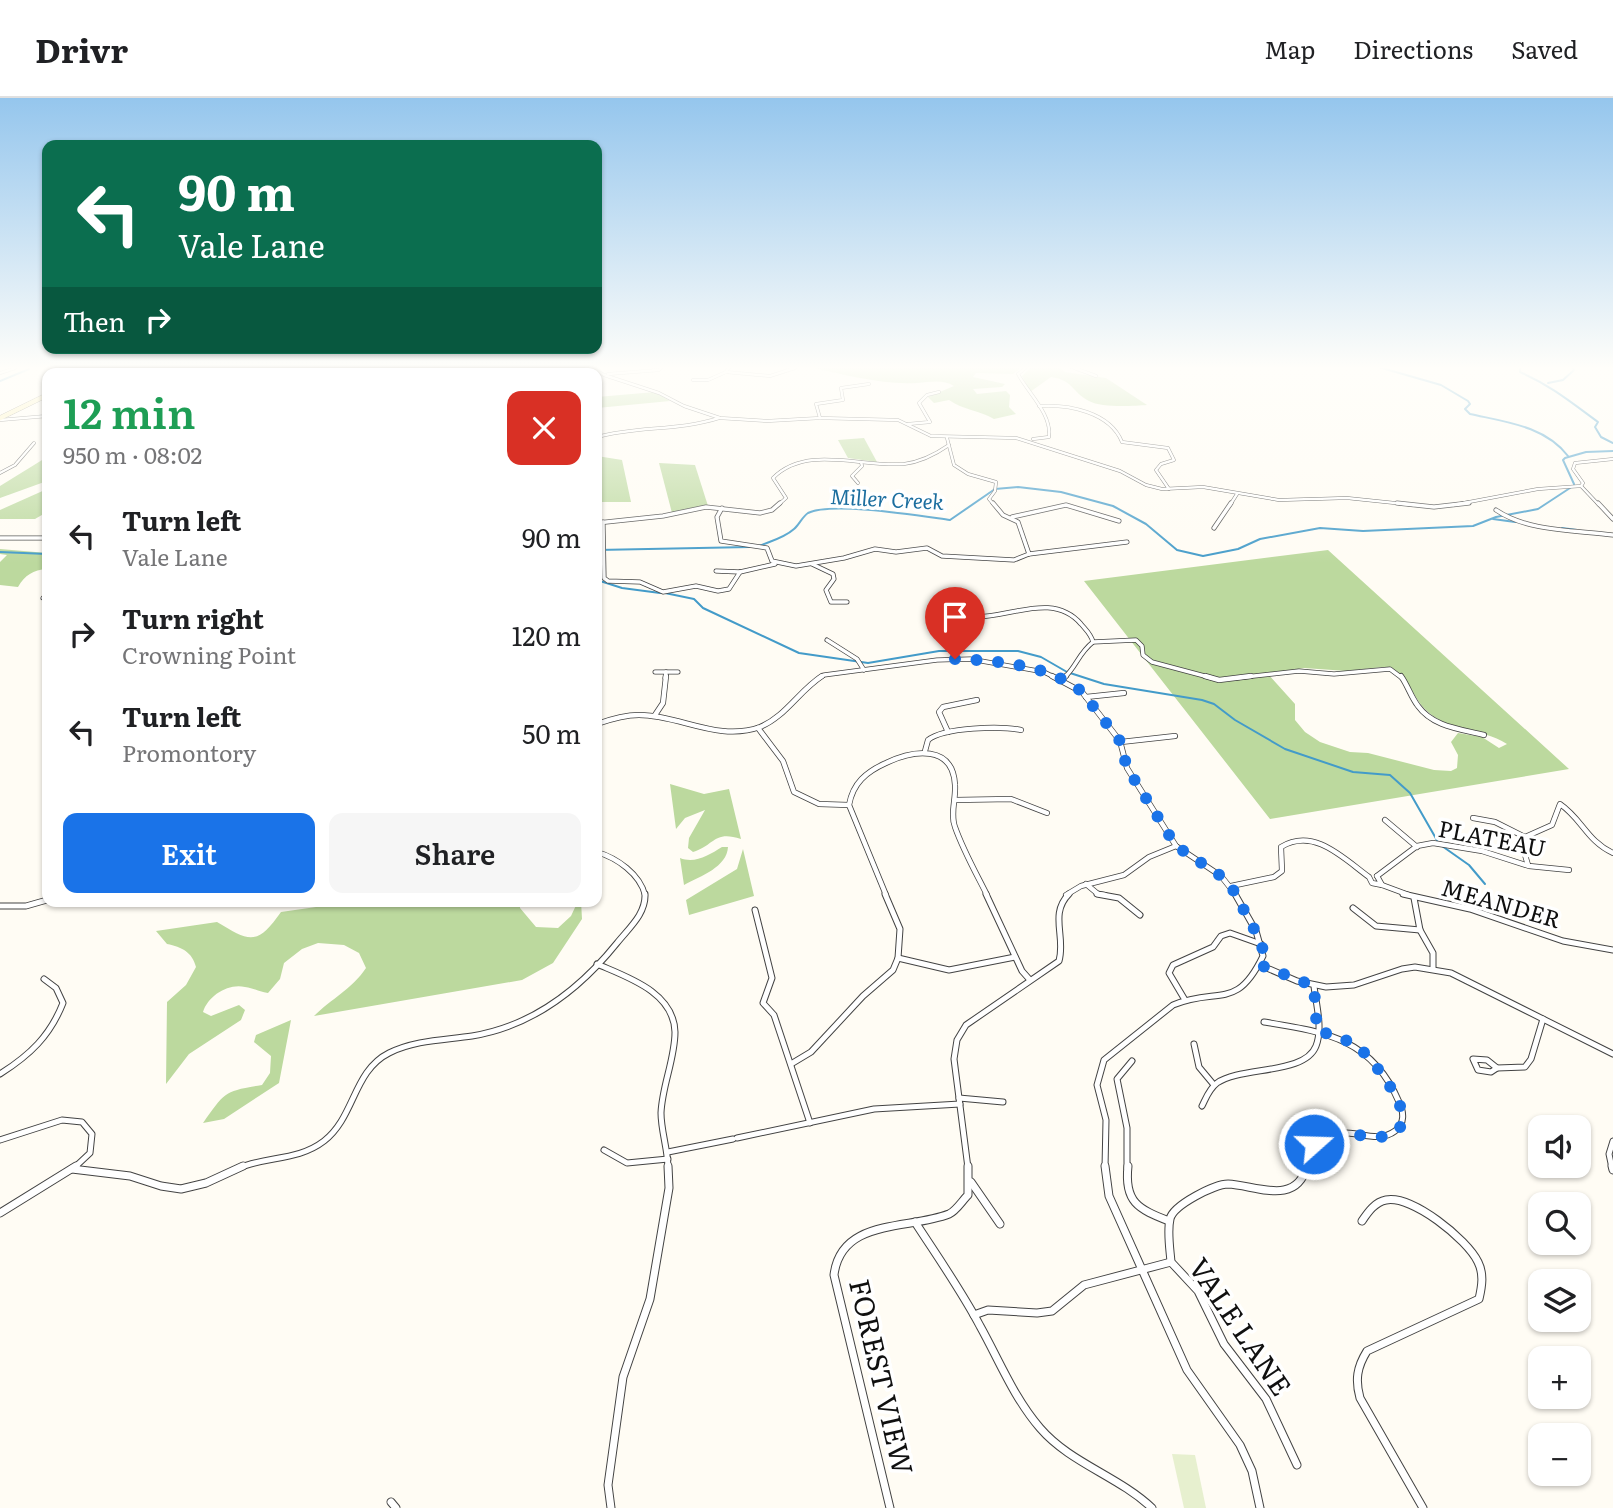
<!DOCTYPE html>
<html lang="en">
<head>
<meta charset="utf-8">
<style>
  body { margin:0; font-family:Literata,serif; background:#f6f6f6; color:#202124; height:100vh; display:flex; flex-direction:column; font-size:26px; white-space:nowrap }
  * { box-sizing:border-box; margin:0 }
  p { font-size:23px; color:#757577 }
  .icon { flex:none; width:38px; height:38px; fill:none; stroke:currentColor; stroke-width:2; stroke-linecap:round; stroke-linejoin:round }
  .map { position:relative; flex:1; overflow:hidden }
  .details { position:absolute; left:42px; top:270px; width:560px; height:539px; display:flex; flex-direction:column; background:#fff; border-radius:14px; box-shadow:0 2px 5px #0004 }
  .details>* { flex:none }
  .guide { position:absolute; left:42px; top:42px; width:560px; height:214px; border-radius:14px; box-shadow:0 2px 5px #0004; background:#0b6e4f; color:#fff; overflow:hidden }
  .controls { position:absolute; left:1528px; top:1017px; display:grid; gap:14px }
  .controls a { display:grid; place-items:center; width:63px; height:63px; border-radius:14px; background:#fff; box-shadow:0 2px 5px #0004; font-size:35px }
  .pin { position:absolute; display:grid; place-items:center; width:60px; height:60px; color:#fff; margin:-72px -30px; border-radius:50% 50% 50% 0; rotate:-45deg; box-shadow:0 0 7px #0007 }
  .pin .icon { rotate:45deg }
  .me { position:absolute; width:77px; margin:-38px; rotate:70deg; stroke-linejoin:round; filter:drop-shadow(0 0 5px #0008) }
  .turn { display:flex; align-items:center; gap:24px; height:147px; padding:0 21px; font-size:32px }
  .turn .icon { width:91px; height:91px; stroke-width:2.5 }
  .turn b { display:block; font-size:49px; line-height:60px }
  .then { display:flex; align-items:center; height:66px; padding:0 21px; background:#0003; gap:14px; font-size:26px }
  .round { display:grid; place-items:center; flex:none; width:74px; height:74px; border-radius:14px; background:#f6f6f6 }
  .overview { display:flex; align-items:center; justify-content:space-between; height:119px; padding:0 21px }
  h1 { font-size:42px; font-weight:600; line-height:52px; color:#1e9e55 }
  .button { display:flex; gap:14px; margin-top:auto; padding:14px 21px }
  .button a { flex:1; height:80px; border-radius:14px; background:#1a73e8; color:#fff; font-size:28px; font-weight:600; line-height:80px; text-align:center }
  .button a+a { background:#f6f6f6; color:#202124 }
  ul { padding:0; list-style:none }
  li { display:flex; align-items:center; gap:21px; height:98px; padding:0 21px }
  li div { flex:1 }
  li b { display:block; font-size:26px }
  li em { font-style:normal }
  header { display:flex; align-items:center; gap:42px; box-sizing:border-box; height:98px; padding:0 35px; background:#fff; border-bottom:2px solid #e0e0e0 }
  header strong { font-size:33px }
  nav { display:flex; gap:38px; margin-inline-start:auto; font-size:24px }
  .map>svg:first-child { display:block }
</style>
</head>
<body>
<header>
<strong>Drivr</strong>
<nav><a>Map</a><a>Directions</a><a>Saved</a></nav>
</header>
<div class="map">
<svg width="1613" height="1410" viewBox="0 0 1613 1410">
  <rect width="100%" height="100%" fill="#fffcf4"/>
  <g fill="#bcd99e" fill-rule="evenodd">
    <path d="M816 268H1019L1021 270 1013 276 976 275 973 279 1005 286 1002 289 973 291 977 296 1006 293 1010 297 1009 309 1016 316 994 321C979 312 963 312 949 302L934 305 928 299 954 288C943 281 930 284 917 285 882 287 847 277 813 270Z"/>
    <path d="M1032 268H1058L1065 274 1106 280 1147 307C1133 308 1101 310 1089 303 1072 294 1073 282 1051 279L1030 294 1022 278Z"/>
    <polygon points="655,294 670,303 597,310 597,299"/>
    <polygon points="864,340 877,364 848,360 838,342"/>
    <polygon points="597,358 622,362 631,404 597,404"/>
    <polygon points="47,359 47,383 0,400 0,388"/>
    <polygon points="659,365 695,367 708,408 672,415"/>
    <polygon points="47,391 47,414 35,421 0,421 0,412"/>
    <path d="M0 451 47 455V471C33 472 25 477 18 489L0 487V464L7 457 0 456Z"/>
    <path d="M1328 452 1569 671 1270 721 1084 483ZM1383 569C1407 570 1411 599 1427 613 1450 634 1480 629 1507 646L1499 650 1482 639 1458 635 1451 644 1458 657 1457 670 1451 673 1434 672 1368 655 1350 654 1320 644 1305 634 1295 622V606L1268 576 1304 570 1347 573Z"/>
    <path d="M670 686 704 696 729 691 741 741C714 732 715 747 693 754L688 750 689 740 705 712 685 720 676 731Z"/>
    <path d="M722 749H728C727 769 701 778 684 787L680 760C695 766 709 757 722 749Z"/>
    <polygon points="743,751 754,798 689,817 686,802 737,771"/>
    <path d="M358 803H520V810L536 829 558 830 571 818 578 803H581L582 821 553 865 522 882 314 918C331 901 352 891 366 870L359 855 344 847 318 845 302 851 284 865 280 881 268 895C259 894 254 890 245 889 228 885 208 898 203 914L211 918 239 907 245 912 241 922 189 956 166 986 167 904 186 887 196 869C192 854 182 849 167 846L156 833 217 824C250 844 257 848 281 814Z"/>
    <path d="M291 922 279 985 224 1021 203 1025C225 994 224 993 262 987L270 975 271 958 254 944 256 937Z"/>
  </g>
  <polygon fill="#e7f0cf" points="1172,1356 1195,1357 1206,1410 1184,1410"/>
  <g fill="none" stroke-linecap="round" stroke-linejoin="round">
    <g stroke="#439bc9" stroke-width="2">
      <path d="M1375 268 1441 287 1468 303 1470 306 1465 311 1470 316C1506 324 1545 328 1568 358"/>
      <path d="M1520 268V274C1550 287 1572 305 1598 324L1595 329 1601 339 1613 345"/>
      <polyline points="0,283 29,271"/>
      <polyline points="1548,285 1563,282 1574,272 1571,268"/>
      <polyline points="1574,386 1563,362 1565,360 1586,354 1613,353"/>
      <polyline points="1493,421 1515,424"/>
      <polyline points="1562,430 1577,432"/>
      <path d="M759 448C771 443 784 440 794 431 799 427 802 419 808 415 832 403 921 418 950 422L995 391 1018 389 1061 394 1113 408 1146 426 1177 452 1203 458 1238 451 1260 441 1320 430 1363 433 1473 428 1496 419 1538 411 1570 390"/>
      <polyline points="597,452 750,449"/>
      <polyline points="0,454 47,456"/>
      <polyline points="597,482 622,490 660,495"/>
      <polyline points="665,495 694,501 703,510 799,555 868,565 939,553 1018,553 1041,559 1067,574 1104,586 1202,602 1214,606 1235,622 1285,651 1353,674 1390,677 1410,695 1438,744"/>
      <polyline points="1442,748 1469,767 1485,786"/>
    </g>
    <g stroke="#434343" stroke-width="3.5">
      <g id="street-far4">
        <polyline points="7,268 77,268"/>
        <polyline points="427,268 429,275"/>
        <polyline points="589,268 604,277 659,295 684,308 720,320 767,323 820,320 898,322 931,338 1016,340 1120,373 1146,387 1162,391 1203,389 1279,402 1347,400 1414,407"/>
        <path d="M1028 268 1018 276C1028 295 1052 316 1049 339L1033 341"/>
        <polyline points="1069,268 1096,278"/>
        <polyline points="726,274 770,278 795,270"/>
        <polyline points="726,274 730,268"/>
        <polyline points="0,275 15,270"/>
        <polyline points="353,275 363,268"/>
        <polyline points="608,276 659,272 662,268"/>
        <polyline points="693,282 708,282 726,274"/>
        <path d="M1039 308C1068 306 1110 314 1122 344L1168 350 1174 362 1161 366 1156 372 1169 391"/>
        <polyline points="820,320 816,306 843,302 841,290 869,286"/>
        <polyline points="0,322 47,318"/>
        <polyline points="908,326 930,324 919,305 927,297 939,294"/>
        <path d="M597 339C637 328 679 333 719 320"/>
        <polyline points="947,340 954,367 968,376 996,384 995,393 989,401 994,407"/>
        <polyline points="0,375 15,367 34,345"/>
        <polyline points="858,385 852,378 862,368 861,364"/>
        <polyline points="1581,388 1599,407"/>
        <path d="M778 407 786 400 773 380C807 346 862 370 904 366 920 364 936 356 949 347"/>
        <polyline points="1230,407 1237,396"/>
        <polyline points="1453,407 1538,391 1581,388 1583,385 1573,371 1575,365 1613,361"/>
      </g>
    </g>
    <g stroke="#434343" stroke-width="5">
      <g id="street-far3">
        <polyline points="993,405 1003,417 1018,424 1029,456"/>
        <polyline points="1397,405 1434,409 1469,405"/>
        <polyline points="1598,405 1613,421"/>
        <polyline points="722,410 717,419 721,443 767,450 772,463 796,468 844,460 875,451 896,454 927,450 942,458 1014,462 1029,456 1127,444"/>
        <path d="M1496 412C1528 434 1576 432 1613 437"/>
        <polyline points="1012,419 1066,407 1119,423"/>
        <polyline points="603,424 604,480 608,483 640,484 663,494 696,488 718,493 729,491 740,474"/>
        <polyline points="597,425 663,418 706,409 760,415 772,412 780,405"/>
        <polyline points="1214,430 1231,405"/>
        <polyline points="0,440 47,440"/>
        <polyline points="812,466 833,476 834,481 826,492 831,504 847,504"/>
        <polyline points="716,473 740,474 775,466"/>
        <polyline points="43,500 47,501"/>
        <path d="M949 513C958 515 967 519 976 519 1012 519 1053 494 1081 526 1086 532 1091 536 1093 544 1078 556 1077 568 1064 580"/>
        <polyline points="827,542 857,561 864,572"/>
        <polyline points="1093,544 1136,542 1142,548 1143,557 1152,564 1212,580"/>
        <polyline points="655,574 678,574"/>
        <polyline points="665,580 666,574"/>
        <polyline points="819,580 824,577 937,562 970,561 1044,574 1056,580"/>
        <polyline points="1236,580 1299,573 1334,576 1390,571 1402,580"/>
      </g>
    </g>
    <g stroke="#434343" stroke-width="6">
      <g id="street-far2">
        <polyline points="1052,578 1082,594 1120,643 1127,670 1176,748 1221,778 1236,797"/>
        <polyline points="1205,578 1219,582 1251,578"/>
        <path d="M1401 578C1408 588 1411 599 1418 608 1433 629 1461 631 1484 637"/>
        <polyline points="1062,582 1066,578"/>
        <polyline points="1086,599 1124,595"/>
        <polyline points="655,617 663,605 666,578"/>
        <path d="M597 626C611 621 624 617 639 617 680 617 718 644 760 629 785 619 799 593 822 578"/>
        <polyline points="758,630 783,663 794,694 819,706 849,707"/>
        <polyline points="948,634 939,614 943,609 977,602"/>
        <polyline points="1121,644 1175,638"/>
        <path d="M925 653 928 642C944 629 1001 628 1021 632"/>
        <polyline points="955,702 1011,701 1047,715"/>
        <polyline points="1473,720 1495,724 1525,739"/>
        <polyline points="1385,722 1417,749"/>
        <path d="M597 754C617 760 640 776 645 797"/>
        <path d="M1528 767 1522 747 1525 739 1552 727 1560 706C1582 721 1587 743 1613 755"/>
        <polyline points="1377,778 1417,748 1433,745 1482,753 1529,768 1569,772"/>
        <polyline points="1086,786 1098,796 1105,797"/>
        <polyline points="1382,787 1409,797"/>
        <path d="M1231 788 1274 779 1282 773 1281 749C1314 729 1343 760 1369 779L1372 785 1382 787 1377 778"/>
        <path d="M886 797 849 707C853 685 866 674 886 665 913 652 953 646 955 687 956 701 950 716 955 729 963 752 976 775 987 797"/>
        <polyline points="1066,797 1081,788 1124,777 1149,759 1176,748"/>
      </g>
    </g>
    <g stroke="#434343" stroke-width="7">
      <g id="street-far1">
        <polyline points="986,796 1022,873 1030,882"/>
        <polyline points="1097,796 1119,800 1140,817"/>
        <polyline points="1403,796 1470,811 1563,843 1613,852"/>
        <polyline points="1414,800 1420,832 1433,855 1433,870"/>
        <polyline points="0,808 26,808 47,802"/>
        <polyline points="1353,810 1376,828 1420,832"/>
        <polyline points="755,812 772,880 763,905 774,917 810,1025"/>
        <polyline points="898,860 949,872 1015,859"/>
        <path d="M597 866C627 879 674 894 675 934 675 961 662 988 661 1015 661 1033 668 1052 668 1070"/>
        <polyline points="1260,867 1297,883 1326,889 1354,887 1402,871 1415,869 1451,875 1613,956"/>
        <polyline points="1185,902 1169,875 1173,867 1213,849 1221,838 1230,835 1261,846"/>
        <path d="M1264 924C1325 934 1372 940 1399 1004 1404 1014 1405 1026 1395 1033 1378 1046 1356 1032 1337 1035 1327 1036 1321 1041 1313 1046L1307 1070"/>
        <polyline points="1194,946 1199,969 1214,987"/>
        <polygon points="1473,961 1487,962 1497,970 1491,974 1478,972"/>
        <polyline points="791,966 811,954 863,898 893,872 898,860 900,831 885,796"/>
        <polyline points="1497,970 1525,969 1531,961 1543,921"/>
        <path d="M0 976C30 957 50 938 63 905L56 890 44 881"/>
        <polyline points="959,1000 1003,1004"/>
        <path d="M1202 1008C1206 1000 1209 991 1217 985 1241 968 1305 977 1316 948 1323 930 1316 906 1314 888"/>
        <polyline points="737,1040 874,1011 960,1006"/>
        <polyline points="0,1042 62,1022 82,1024 92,1036 90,1055 74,1070"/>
        <polyline points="604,1052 627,1065 668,1061"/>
        <polyline points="668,1054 733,1041"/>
        <path d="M239 1070C267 1058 298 1063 324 1043 355 1019 353 973 389 955 415 942 445 942 472 938 533 928 580 891 617 845 629 830 646 816 645 796"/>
        <path d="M968 1070 954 961 957 942 966 927 1059 863C1066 839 1049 816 1069 796"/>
        <path d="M1105 1070 1106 1022 1097 987 1104 962 1173 907C1218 888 1236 914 1263 858L1256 833 1235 796"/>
        <polyline points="1127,1070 1127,1030 1117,981 1132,963"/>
        <polyline points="1612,1070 1609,1056 1613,1043"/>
      </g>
    </g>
    <g stroke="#434343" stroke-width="9">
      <g id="street">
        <polyline points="1105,1068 1109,1098 1187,1272 1240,1347 1252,1373 1260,1410"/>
        <path d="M1128 1068C1124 1104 1138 1111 1169 1123"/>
        <polyline points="1612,1068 1613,1072"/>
        <polyline points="72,1071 130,1078 161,1088 181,1091 206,1085 243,1068"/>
        <polyline points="971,1084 1000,1126"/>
        <polyline points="0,1115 76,1068"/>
        <path d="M1362 1123C1368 1114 1375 1104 1386 1102 1412 1097 1467 1141 1478 1164 1484 1176 1482 1188 1479 1201L1367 1253C1357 1269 1355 1282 1360 1300L1423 1410"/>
        <path d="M915 1124C937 1158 961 1192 980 1228 999 1262 1014 1300 1040 1330 1070 1365 1118 1378 1152 1410"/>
        <polyline points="974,1217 988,1212 1037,1215 1052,1213 1084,1187 1171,1164"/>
        <path d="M1297 1367 1266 1301 1224 1246 1198 1193 1171 1164C1170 1151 1167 1134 1170 1121 1173 1107 1215 1086 1228 1086 1255 1087 1296 1109 1307 1068"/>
        <polyline points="391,1404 396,1410"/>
        <polyline points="611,1410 608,1387 623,1279 650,1201 669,1090 668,1068"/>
        <path d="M890 1410 834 1177C841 1120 908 1132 949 1116 956 1113 962 1103 968 1097V1068"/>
      </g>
    </g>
    <g stroke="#323232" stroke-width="5">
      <g id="secondary">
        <polyline points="114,275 132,268"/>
        <polyline points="0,320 47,297"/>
      </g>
    </g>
    <use href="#street-far4" stroke="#fff" stroke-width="2.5"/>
    <use href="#street-far3" stroke="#fff" stroke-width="3.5"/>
    <use href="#street-far2" stroke="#fff" stroke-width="4.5"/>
    <use href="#street-far1" stroke="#fff" stroke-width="5"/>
    <use href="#street" stroke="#fff" stroke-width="7"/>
    <use href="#secondary" stroke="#fcf0b2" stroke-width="4.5"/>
  </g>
  <linearGradient id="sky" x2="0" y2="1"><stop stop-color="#95c6ed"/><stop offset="0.58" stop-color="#fffefa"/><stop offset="1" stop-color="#fffefa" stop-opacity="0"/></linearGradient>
  <rect width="1613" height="465" fill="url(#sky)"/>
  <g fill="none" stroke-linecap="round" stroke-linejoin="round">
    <path stroke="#1a73e8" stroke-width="12" stroke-dasharray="0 21.6" d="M955 561C995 562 1050 567 1082 594L1120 643 1127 670 1176 748 1221 778 1231 788 1262 846 1263 858 1260 867 1314 888 1317 933C1354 942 1364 950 1385 981 1398 1000 1419 1034 1380 1039 1365 1040 1348 1033 1332 1035 1325 1036 1319 1042 1314 1046"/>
  </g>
  <g text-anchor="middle" stroke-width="7" stroke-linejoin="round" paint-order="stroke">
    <g font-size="21" font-style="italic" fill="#1c6e9f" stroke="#fff">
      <text transform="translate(887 402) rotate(3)" y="7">Miller Creek</text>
    </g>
    <g font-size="23" fill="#101010" stroke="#fff">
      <text transform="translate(1492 741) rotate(11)" y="8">PLATEAU</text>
      <text transform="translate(1501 806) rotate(16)" y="8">MEANDER</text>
    </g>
    <g font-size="28" fill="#101010" stroke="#fff">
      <text transform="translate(1240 1229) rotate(56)" y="10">VALE LANE</text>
      <text transform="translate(881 1279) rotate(77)" y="10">FOREST VIEW</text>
    </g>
  </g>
</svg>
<div class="controls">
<a><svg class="icon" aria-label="sound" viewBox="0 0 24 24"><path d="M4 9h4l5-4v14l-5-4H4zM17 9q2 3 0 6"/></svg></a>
<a><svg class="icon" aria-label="search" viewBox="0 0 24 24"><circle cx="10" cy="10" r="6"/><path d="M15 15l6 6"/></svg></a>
<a><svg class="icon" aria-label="layers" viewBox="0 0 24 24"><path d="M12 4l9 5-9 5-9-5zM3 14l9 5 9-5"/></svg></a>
<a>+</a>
<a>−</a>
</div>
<div class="pin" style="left:955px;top:561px;background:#d93025"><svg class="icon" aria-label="arrive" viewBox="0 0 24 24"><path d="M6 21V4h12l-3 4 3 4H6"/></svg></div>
<svg class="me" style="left:1314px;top:1046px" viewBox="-20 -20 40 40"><circle r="17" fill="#1a73e8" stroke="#fff" stroke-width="3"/><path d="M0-11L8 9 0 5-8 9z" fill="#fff"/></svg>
<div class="guide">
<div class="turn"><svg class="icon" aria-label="left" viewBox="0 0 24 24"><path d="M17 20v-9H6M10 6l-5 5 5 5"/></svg><div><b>90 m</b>Vale Lane</div></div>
<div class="then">Then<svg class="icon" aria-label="right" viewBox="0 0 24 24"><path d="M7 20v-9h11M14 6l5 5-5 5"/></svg></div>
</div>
<section class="details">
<div class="overview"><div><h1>12 min</h1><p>950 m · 08:02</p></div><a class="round" style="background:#d93025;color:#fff"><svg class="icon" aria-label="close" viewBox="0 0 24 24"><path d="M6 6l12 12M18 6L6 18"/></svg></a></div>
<ul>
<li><svg class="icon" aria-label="left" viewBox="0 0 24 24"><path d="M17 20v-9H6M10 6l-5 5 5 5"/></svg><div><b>Turn left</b><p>Vale Lane</p></div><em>90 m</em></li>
<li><svg class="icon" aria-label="right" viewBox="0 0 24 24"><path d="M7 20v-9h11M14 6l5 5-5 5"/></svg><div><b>Turn right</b><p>Crowning Point</p></div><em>120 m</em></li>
<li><svg class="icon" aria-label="left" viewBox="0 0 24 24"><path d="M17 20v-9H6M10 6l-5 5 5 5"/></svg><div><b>Turn left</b><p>Promontory</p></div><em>50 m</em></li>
</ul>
<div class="button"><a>Exit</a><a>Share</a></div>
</section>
</div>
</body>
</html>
